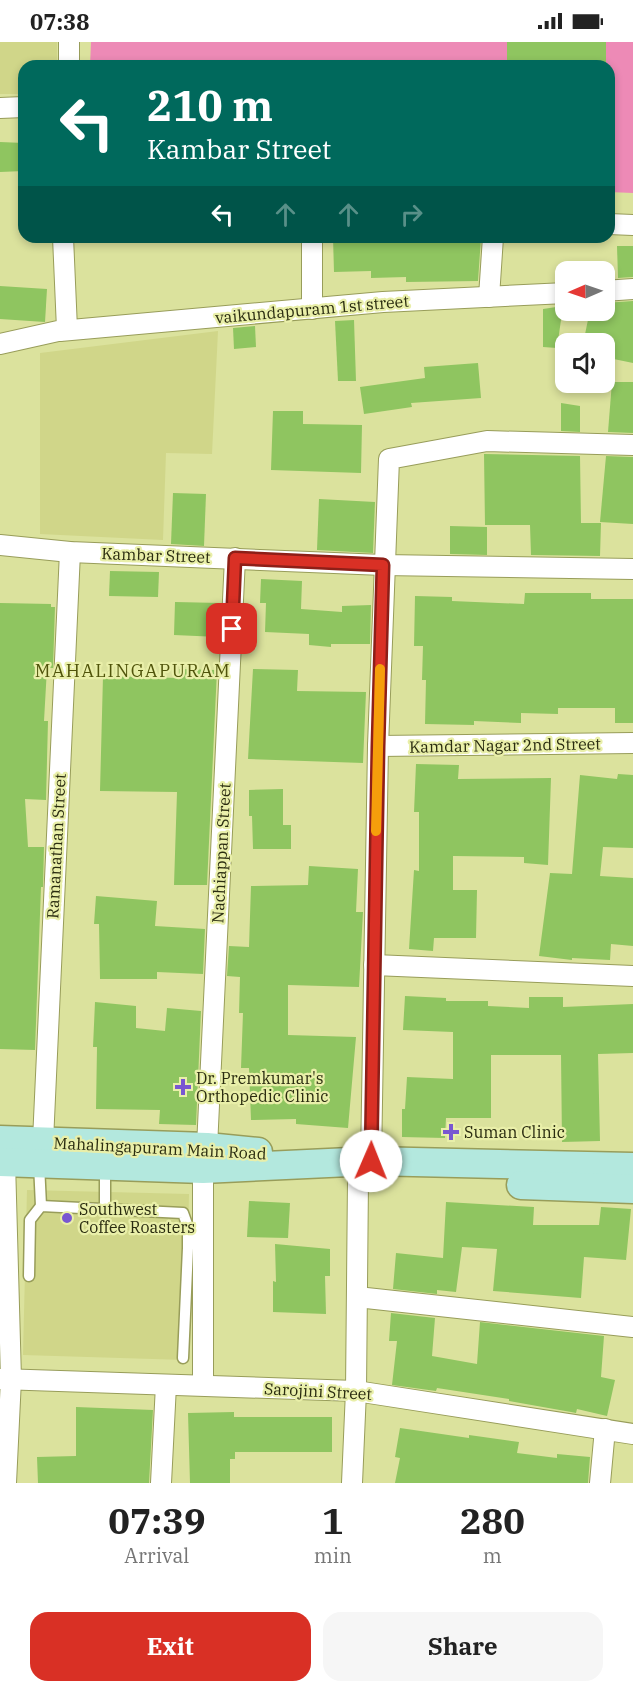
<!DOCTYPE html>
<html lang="en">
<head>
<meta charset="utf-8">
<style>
  body { margin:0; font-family:"IBM Plex Serif",serif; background:#f6f6f6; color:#222; height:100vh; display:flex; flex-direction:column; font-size:22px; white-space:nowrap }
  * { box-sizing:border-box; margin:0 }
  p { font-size:20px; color:#767676 }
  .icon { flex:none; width:33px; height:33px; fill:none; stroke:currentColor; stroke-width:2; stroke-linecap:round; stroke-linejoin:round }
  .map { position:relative; height:1441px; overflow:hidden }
  .details { display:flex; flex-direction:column; background:#fff; flex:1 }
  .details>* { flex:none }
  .banner { position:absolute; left:18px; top:18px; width:597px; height:183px; border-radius:18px; box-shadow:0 3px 9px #0003; background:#00695c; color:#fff; overflow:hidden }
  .needle { width:39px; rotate:268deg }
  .controls { position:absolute; left:555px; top:219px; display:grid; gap:12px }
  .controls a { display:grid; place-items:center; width:60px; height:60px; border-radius:12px; background:#fff; box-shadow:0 3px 9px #0003; font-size:30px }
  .pin { position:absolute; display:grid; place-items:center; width:51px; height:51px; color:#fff; margin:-26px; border-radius:12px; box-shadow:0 3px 9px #0006 }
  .me { position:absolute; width:66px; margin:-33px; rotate:1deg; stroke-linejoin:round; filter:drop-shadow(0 0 4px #0008) }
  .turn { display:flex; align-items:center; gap:21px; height:126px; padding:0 30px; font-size:27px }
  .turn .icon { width:78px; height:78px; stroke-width:2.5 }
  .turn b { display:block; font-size:42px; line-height:51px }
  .lanes { display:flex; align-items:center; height:57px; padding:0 30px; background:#0003; justify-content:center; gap:30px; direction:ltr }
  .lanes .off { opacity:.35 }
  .eta { display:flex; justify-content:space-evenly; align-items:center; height:102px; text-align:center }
  .eta b { font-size:36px; font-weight:800; line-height:42px }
  .primary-button { display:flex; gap:12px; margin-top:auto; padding:12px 30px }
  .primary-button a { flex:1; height:69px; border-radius:18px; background:#d93025; color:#fff; font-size:24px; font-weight:800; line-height:69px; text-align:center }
  .primary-button a+a { background:#f6f6f6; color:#222 }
  .status { display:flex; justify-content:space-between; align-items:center; height:42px; padding:0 30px; background:#fff; direction:ltr }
  .status svg { height:16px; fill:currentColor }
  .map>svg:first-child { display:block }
</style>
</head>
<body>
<div class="status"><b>07:38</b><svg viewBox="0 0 49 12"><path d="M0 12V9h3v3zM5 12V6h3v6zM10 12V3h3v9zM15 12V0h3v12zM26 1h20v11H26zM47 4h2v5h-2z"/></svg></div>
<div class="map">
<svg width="633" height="1441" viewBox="0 0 633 1441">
  <rect width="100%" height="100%" fill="#dbe29d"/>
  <g fill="#d0d689">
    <polygon points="0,0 57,0 57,24 24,24 24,52 0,52"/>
    <polygon points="218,289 212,412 166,411 163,498 40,492 40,311"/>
    <polygon points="27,1148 189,1152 185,1318 23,1313"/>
  </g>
  <polygon fill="#ed8ab6" points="91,0 633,0 633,151 609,150 609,24 90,24"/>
  <g fill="#8fc560">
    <rect x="507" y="0" width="99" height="24"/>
    <polygon points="0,100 24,101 24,129 0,130"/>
    <polygon points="333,195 354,195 354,200 406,200 406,195 481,196 478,239 406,240 406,235 371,236 371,229 334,230"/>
    <polygon points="617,204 633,204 633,235 618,236"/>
    <polygon points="0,244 47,247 45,280 0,277"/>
    <polygon points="633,259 633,321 604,315 604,302 583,302 590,268 604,268 604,261"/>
    <polygon points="563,264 557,306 543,305 543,267"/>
    <polygon points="354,278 356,339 338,339 335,279"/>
    <polygon points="255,284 256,305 234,307 233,286"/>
    <polygon points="478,321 481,356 411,361 412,365 364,372 360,345 425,336 424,325"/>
    <polygon points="612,340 633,340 633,391 608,390"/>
    <polygon points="561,361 580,364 580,390 561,389"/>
    <polygon points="273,369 303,369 303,382 362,383 361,431 271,428"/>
    <polygon points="484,412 580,414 581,481 601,481 600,514 531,513 530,483 485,483"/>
    <polygon points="606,414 633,415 633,482 600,480"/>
    <polygon points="173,451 206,452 204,504 171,502"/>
    <polygon points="319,457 375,460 373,511 317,508"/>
    <polygon points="450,484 487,485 487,513 450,512"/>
    <polygon points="110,529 159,530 158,555 109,554"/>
    <polygon points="261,537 302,539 301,567 342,570 342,564 371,563 370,602 331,602 331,605 309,603 309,592 265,590 266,561 260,561"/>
    <polygon points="525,551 591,551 591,557 633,557 633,681 615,681 615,666 558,666 558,672 521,671 521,681 474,679 474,683 425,682 426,638 422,638 423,604 414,604 415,554 452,555 452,559 524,562"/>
    <polygon points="175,560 221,561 219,595 174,593"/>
    <polygon points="0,561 51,562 51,565 55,565 53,626 47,626 44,679 48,679 46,758 25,757 28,805 44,805 43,845 41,845 35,1008 0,1007"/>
    <polygon points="179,627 217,628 207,843 174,843 177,750 100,749 103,634 179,636"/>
    <polygon points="253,627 298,628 297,649 366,650 363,721 248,717"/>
    <polygon points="416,722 459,723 458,737 551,736 548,823 524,821 524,815 453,814 453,848 477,848 476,896 434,896 433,909 409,907 414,828 419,829 419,770 414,770"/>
    <polygon points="618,732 633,733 633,806 603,805 600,834 633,836 633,904 611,902 610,918 572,916 572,918 539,914 550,831 572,832 580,733 617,737"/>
    <polygon points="283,747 283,783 291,783 291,807 253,807 252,774 249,774 249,748"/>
    <polygon points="309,824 358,827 356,870 363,870 359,945 288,943 288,993 356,995 348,1086 296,1082 296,1077 251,1078 249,1026 241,1026 243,971 239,971 240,935 227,934 229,904 249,905 251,844 308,843"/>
    <polygon points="96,854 157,859 155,884 205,887 203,932 157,930 157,937 100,937 99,882 94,882"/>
    <polygon points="405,954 446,956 446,959 488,959 488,964 529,966 529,955 563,955 563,965 633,962 633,1011 598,1012 600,1099 562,1100 561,1013 491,1013 491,1076 446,1076 445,1096 402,1095 402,1067 405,1067 407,1035 453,1037 453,990 403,988"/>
    <polygon points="95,960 136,964 136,986 165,989 167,966 201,969 196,1083 159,1082 160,1068 96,1067 97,1005 93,1005"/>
    <polygon points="249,1159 290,1161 288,1196 247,1195"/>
    <polygon points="446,1160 534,1165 533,1183 599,1183 601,1165 631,1167 626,1218 584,1215 581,1256 543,1253 493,1249 497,1207 462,1205 456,1250 437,1248 437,1252 393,1247 396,1211 443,1216"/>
    <polygon points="275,1202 330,1207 330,1234 325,1234 326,1272 273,1270 273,1239 276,1240"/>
    <polygon points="391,1271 435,1276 432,1314 477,1322 480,1280 604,1294 601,1335 615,1338 607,1374 577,1367 576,1371 571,1370 509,1359 509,1357 437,1346 436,1349 392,1343 397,1299 389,1299"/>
    <polygon points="76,1365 153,1368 149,1441 38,1441 37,1415 76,1414"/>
    <polygon points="234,1370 234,1375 332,1375 332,1410 235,1410 235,1417 230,1417 230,1441 190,1441 188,1371"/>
    <polygon points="400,1386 469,1396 469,1393 519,1400 517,1411 557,1416 557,1412 590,1415 588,1441 395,1441 400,1416 395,1415"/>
  </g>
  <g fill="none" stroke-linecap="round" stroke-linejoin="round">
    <g stroke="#989d5a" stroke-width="13">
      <g id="service">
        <polyline points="39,1122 41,1164"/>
        <polyline points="105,1124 105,1166"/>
        <polyline points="29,1234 30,1178 41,1164 183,1171 188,1185 188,1206 183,1316"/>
      </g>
    </g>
    <g stroke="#989d5a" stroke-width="22">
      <g id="minor">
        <polyline points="69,24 69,0"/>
        <polyline points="0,66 24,65"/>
        <polyline points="609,182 633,183"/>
        <polyline points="312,195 312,267"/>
        <polyline points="604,249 633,247"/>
        <polyline points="489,255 493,195"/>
        <polyline points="60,289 383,260 566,251"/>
        <polyline points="0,302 67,287 63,195"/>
        <polyline points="0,503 70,510 383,523 633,527"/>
        <polyline points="378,704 633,701"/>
        <polyline points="374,923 633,934"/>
        <polyline points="43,1099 70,510"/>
        <polyline points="207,1105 235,516"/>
        <polyline points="371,1119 378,704 389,417 487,399 633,403"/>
        <polyline points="203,1127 203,1343"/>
        <polyline points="357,1255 633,1285"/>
        <polyline points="0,1337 356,1349 633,1392"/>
        <polyline points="6,1441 11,1337 5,1120 7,1110"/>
        <polyline points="161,1441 166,1343"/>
        <polyline points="352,1441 356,1349 358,1137"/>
        <polyline points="600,1441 605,1387"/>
      </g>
    </g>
    <g stroke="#989d5a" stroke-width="31">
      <g id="secondary">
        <polyline points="0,1098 207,1105 258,1110"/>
        <polyline points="0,1120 203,1127 371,1119 633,1125"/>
        <polyline points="521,1143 633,1147"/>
      </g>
    </g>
    <use href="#service" stroke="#fff" stroke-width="10"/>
    <use href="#minor" stroke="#fff" stroke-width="20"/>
    <use href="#secondary" stroke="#b3e8de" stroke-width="28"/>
  </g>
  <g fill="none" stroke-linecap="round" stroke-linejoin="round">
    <g stroke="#8d1f18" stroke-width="15">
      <polyline id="route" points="232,587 235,516 383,523 378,704 371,1119"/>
    </g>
    <use href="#route" stroke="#d93025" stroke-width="10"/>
    <polyline stroke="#f59e0b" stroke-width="10" points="376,789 380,627"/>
  </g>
  <g fill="#7957d1" stroke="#e9efa9" stroke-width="2">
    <path d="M180 1036h6v6h6v6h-6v6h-6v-6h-6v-6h6z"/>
    <path d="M448 1081h6v6h6v6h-6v6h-6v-6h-6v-6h6z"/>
    <circle cx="67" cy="1176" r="6"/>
  </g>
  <g text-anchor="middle" stroke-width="4.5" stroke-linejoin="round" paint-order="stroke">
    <g font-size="16" fill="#2a2c10" stroke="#e9efa9">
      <text transform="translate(312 267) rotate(-5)" y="6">vaikundapuram 1st street</text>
      <text transform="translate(156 513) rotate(2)" y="6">Kambar Street</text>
      <text transform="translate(505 703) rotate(-1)" y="6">Kamdar Nagar 2nd Street</text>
      <text transform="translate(56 804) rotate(-87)" y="6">Ramanathan Street</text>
      <text transform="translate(221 811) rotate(-87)" y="6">Nachiappan Street</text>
      <text transform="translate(160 1106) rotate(3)" y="6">Mahalingapuram Main Road</text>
      <text transform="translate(318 1349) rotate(3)" y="6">Sarojini Street</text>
    </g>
    <g font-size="16" fill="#2a2c10" stroke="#e9efa9" text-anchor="start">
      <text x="196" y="1042">Dr. Premkumar's<tspan x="196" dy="18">Orthopedic Clinic</tspan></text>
      <text x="464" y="1096">Suman Clinic</text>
      <text x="79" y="1173">Southwest<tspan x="79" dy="18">Coffee Roasters</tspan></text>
    </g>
    <g font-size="18" letter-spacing="1.5" fill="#50540b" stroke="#e9efa9">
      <text x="133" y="635">MAHALINGAPURAM</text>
    </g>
  </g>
</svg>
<div class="controls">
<a><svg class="needle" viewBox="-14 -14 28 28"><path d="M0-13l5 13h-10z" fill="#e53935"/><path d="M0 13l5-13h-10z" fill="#767676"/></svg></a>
<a><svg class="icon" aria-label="sound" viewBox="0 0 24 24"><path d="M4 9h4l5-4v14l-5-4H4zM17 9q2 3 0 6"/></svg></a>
</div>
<div class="pin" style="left:232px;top:587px;background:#d93025"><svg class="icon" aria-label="arrive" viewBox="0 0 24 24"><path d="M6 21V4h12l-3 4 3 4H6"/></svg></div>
<svg class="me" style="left:371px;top:1119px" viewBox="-20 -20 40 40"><circle r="19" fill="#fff"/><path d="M0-13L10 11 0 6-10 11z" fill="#d93025"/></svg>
<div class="banner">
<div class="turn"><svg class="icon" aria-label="left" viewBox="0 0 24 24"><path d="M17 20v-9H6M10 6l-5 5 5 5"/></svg><div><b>210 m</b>Kambar Street</div></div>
<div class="lanes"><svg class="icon" aria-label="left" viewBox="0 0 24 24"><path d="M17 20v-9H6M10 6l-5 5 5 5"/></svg><svg class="icon off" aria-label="ahead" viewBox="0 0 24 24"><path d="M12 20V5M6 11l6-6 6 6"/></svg><svg class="icon off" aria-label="ahead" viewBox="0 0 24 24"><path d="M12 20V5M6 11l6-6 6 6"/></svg><svg class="icon off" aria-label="right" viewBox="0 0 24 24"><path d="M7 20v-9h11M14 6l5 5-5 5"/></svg></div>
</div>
</div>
<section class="details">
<div class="eta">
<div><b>07:39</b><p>Arrival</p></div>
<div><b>1</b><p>min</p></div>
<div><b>280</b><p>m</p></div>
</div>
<div class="primary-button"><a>Exit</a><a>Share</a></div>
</section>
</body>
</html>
